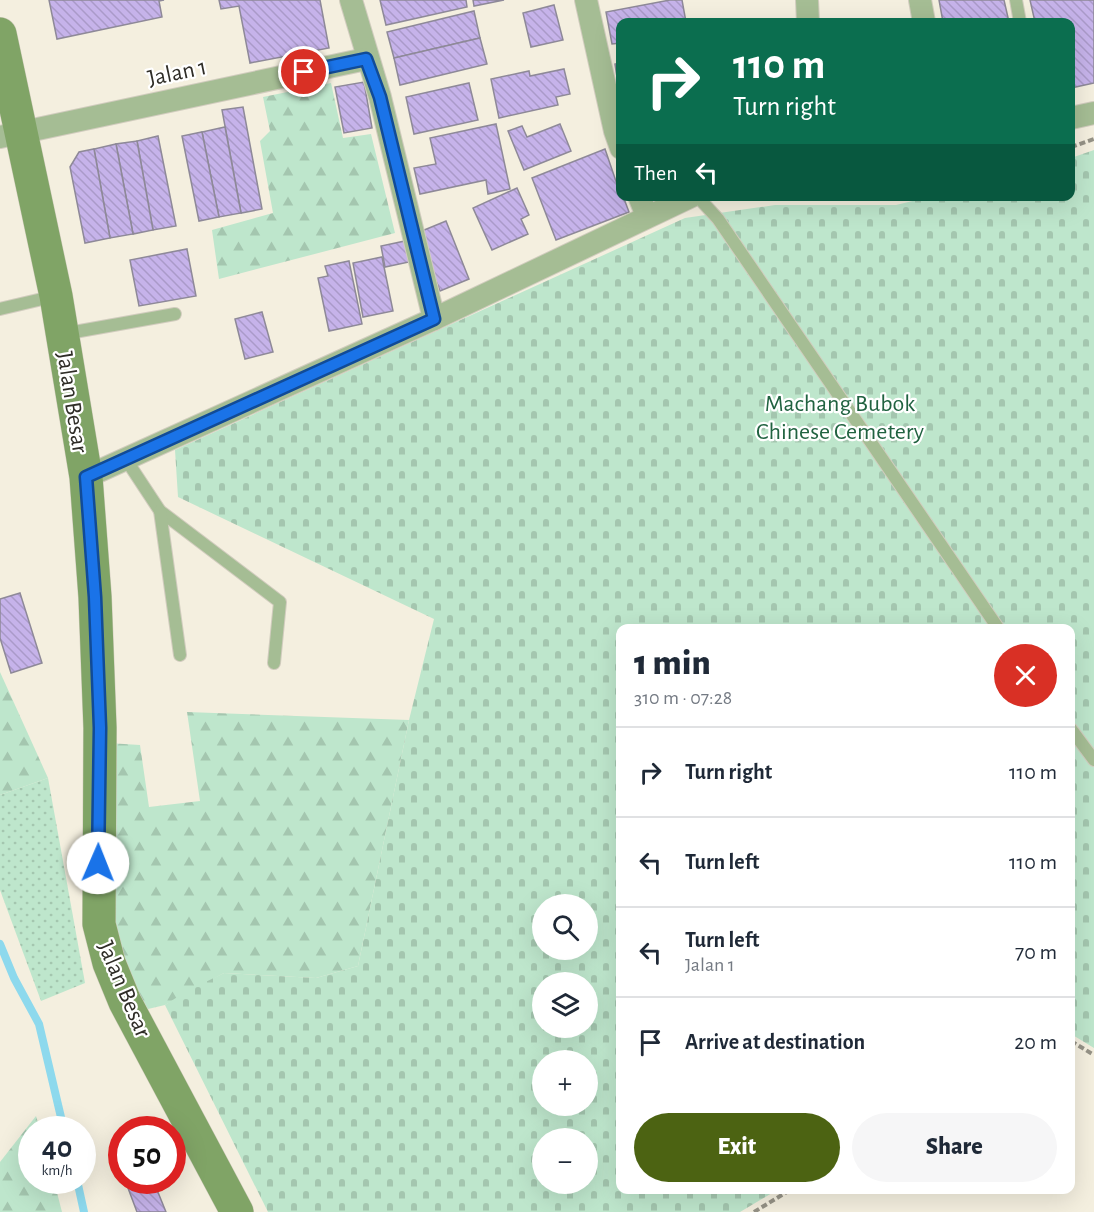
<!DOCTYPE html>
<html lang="en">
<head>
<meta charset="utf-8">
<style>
  body { margin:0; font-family:"Alegreya Sans",sans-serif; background:#f6f6f7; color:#1f2937; height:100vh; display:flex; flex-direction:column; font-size:22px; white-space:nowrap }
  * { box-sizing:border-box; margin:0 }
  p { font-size:20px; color:#747a83 }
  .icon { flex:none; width:33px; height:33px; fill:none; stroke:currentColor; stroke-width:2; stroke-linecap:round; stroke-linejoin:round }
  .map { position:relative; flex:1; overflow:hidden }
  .sheet { position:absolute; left:616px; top:624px; width:459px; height:570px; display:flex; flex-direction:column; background:#fff; border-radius:12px; box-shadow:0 6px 24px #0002 }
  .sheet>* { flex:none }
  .hud { position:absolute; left:616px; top:18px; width:459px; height:183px; border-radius:12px; box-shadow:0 6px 24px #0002; background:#0b6e4f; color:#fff; overflow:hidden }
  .fabs { position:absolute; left:532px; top:894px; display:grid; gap:12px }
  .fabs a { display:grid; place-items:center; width:66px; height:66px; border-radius:50%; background:#fff; box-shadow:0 6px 24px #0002; font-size:30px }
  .speed { position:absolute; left:18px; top:1116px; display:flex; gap:12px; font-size:30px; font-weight:700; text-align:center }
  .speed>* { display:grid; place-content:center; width:78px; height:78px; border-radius:50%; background:#fff; box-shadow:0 6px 24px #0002; line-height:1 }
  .speed small { font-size:15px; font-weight:400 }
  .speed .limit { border:9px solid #d22; background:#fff; color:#111 }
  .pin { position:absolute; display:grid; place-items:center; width:51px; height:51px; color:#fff; margin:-26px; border:3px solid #fff; border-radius:50%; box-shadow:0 2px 6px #0007 }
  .me { position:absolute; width:66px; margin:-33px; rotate:1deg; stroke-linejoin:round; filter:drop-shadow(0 0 4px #0008) }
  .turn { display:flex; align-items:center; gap:21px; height:126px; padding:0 18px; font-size:27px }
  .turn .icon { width:78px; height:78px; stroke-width:2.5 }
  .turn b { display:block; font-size:42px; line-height:51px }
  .then { display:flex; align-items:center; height:57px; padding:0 18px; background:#0003; gap:12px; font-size:22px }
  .round { display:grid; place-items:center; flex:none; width:63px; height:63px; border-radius:32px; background:#f6f6f7 }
  .overview { display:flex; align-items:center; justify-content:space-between; height:102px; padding:0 18px }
  h1 { font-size:36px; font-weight:800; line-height:45px }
  .primary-button { display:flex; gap:12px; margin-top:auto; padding:12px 18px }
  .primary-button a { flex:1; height:69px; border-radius:36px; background:#4c6312; color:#fff; font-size:24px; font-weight:800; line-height:69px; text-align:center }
  .primary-button a+a { background:#f6f6f7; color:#1f2937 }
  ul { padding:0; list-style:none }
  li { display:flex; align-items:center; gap:18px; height:90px; padding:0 18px; border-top:2px solid #e0e1e3 }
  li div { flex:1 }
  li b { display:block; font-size:22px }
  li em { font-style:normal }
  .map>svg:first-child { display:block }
</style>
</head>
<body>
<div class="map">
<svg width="1094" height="1212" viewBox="0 0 1094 1212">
  <defs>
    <pattern id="grass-dots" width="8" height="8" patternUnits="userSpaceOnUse" patternTransform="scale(1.5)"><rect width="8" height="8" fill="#bee6cc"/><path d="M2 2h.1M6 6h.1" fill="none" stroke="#a4c6af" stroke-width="1.8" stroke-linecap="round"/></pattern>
    <pattern id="forest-firs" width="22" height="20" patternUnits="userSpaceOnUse" patternTransform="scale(1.5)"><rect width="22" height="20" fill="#bee6cc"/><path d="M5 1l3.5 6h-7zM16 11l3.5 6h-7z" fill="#a4c6af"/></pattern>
    <pattern id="cemetery-stones" width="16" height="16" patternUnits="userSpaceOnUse" patternTransform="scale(1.5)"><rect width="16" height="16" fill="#bee6cc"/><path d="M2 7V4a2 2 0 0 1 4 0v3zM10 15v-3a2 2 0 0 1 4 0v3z" fill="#a4c6af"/></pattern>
    <pattern id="building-back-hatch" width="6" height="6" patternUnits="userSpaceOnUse" patternTransform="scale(1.5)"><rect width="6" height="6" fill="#c6b3ea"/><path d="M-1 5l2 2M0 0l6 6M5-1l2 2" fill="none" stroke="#aa9ac9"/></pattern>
  </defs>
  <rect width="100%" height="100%" fill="#f4efdf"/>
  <polygon fill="url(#grass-dots)" points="48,778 85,983 41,1001 0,890 0,795"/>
  <g fill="url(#forest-firs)">
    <polygon points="331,83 343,138 371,134 395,233 219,279 212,230 273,213 260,141 270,131 263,97"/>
    <polygon points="0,672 48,778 0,795"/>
    <polygon points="187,712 409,720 358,966 316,978 224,973 165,1005 148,1009 117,958 108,743 140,745 149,807 200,801"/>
    <polygon points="36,1116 40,1129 32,1130 32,1180 54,1181 62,1212 0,1212 0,1162"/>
  </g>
  <path fill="url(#cemetery-stones)" fill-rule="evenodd" d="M1094 150V1048L1071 1034V628H621V1190H777L740 1212H268L165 1005 185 992 224 973 316 978 358 966 409 720 434 619 178 497 175 450 685 218 775 205H896L929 197 1071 196V158ZM543 904H588V950H543ZM543 982H588V1028H543ZM543 1060H588V1106H543ZM543 1138H588V1184H543Z"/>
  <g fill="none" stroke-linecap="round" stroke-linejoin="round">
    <g stroke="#8dd9ed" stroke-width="8">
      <polyline points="0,944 14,978 39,1024 64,1130"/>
      <polyline points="77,1180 84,1212"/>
    </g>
  </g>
  <g fill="url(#building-back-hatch)" stroke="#8e8998" stroke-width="1.5">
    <polygon points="49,0 164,0 159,1 162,17 57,39"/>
    <polygon points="219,0 320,0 329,48 250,63 239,6 221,9"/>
    <polygon points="380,0 466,0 467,7 386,25"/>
    <polygon points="473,0 504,0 474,6"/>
    <polygon points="670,0 682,0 686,22 621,22 621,43 612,44 606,12"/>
    <polygon points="939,0 1004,0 1009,22 943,22"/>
    <polygon points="1030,0 1094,0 1094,83 1071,88 1071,22 1035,22"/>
    <polygon points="554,5 563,40 531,47 523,13"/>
    <polygon points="474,11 480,38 394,58 387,32"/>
    <polygon points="480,38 487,64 400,85 394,58"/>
    <polygon points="621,63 621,104 615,64"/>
    <polygon points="564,69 570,94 556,97 558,105 499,118 491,79 529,71 530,76"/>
    <polygon points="364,82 372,128 344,133 335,87"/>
    <polygon points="469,83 478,120 414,134 406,97"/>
    <polygon points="243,107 262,209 241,213 222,110"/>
    <polygon points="496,124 510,189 488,194 486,180 420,194 414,168 436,164 430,138"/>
    <polygon points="560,124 571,151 524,170 508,131 522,126 527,137"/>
    <polygon points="225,127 241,213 219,217 202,132"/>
    <polygon points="202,132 219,217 199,221 182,136"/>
    <polygon points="158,136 176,226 153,230 137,141"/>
    <polygon points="137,141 153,230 133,234 116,144"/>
    <polygon points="116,144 133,234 110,238 94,149"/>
    <polygon points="94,149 110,238 85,243 70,167 79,152"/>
    <polygon points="605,149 621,196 623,196 629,212 556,240 532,178"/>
    <polygon points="517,188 529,215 521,219 528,234 492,250 473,208"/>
    <polygon points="446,221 469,279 440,291 417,233"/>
    <polygon points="405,241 409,262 385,267 381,246"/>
    <polygon points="187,249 196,296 139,306 130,260"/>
    <polygon points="382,257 393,311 363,317 353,263"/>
    <polygon points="349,261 362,324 329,331 318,278 328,276 325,266"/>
    <polygon points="262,312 273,352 245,359 235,319"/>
    <polygon points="20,593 42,663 11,673 0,638 0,599"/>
    <polygon points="125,1180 153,1180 166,1212 137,1212"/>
  </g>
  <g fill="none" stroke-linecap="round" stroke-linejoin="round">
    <g stroke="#d1ccbe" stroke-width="14">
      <g id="service">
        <polyline points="1016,0 1020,22"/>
        <polyline points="697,196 718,219 998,628"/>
        <polyline points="0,309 55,296"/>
        <polyline points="63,334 175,314"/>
        <polyline points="125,458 160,511 280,602 274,663"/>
        <polyline points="160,511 180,655"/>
        <polyline points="1071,729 1094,760"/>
      </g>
    </g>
    <g stroke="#d1ccbe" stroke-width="24">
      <g id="minor">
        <polyline points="351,0 380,97 434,319"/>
        <polyline points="586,0 615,131 621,148"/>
        <polyline points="807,0 808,22"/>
        <polyline points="920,0 924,22"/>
        <polyline points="1071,118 1094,113"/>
        <polyline points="0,137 366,59"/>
        <polyline points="639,196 647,216"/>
        <polyline points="86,477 434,319 692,196"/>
      </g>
    </g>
    <g stroke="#d1ccbe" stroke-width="34">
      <polyline id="secondary" points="0,34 56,296 86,477 95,597 100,728 99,924 109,963 125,1002 237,1212"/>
    </g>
    <g stroke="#959286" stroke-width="4" stroke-dasharray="6 3" stroke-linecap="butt">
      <polyline points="1071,147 1094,139"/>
      <polyline points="1071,1041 1094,1055"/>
      <polyline points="754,1212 790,1190"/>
    </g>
    <use href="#service" stroke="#a5bd94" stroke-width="12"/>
    <use href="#minor" stroke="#a5bd94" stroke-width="22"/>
    <use href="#secondary" stroke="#80a466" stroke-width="33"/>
  </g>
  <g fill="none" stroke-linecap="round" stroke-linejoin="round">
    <g stroke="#114b97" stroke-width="15">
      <polyline id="route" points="98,863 100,728 95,597 86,477 434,319 380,97 366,59 304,72"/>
    </g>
    <use href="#route" stroke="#1a73e8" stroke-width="10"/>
  </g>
  <g text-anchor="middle" stroke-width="4.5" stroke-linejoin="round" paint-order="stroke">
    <g font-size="24" fill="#2f2d27" stroke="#fff">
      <text transform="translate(177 72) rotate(-12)" y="8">Jalan 1</text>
      <text transform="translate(73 402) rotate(81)" y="8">Jalan Besar</text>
      <text transform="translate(125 989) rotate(67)" y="8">Jalan Besar</text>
    </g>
    <g font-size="24" fill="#206240" stroke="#fff">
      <text x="840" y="411">Machang Bubok<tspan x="840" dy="28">Chinese Cemetery</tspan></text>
    </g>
  </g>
</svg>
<div class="fabs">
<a><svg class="icon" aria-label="search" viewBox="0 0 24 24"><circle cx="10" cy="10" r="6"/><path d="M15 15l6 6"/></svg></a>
<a><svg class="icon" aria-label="layers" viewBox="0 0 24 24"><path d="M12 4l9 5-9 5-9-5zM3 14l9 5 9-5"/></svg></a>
<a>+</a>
<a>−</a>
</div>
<div class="speed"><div>40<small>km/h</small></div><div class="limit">50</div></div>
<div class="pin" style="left:304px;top:72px;background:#d93025"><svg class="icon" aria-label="arrive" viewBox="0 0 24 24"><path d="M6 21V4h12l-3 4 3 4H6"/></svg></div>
<svg class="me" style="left:98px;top:863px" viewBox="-20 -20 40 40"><circle r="19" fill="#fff"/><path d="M0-13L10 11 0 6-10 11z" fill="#1a73e8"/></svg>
<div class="hud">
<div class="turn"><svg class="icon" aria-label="right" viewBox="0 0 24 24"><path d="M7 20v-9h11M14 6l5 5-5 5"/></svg><div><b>110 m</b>Turn right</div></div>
<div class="then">Then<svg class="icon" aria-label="left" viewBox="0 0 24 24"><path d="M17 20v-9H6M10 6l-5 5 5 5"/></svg></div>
</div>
<section class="sheet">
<div class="overview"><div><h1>1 min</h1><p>310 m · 07:28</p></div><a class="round" style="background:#d93025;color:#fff"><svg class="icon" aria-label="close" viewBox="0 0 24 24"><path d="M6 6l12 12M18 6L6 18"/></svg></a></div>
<ul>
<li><svg class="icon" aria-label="right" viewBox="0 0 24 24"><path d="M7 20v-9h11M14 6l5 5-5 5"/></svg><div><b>Turn right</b></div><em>110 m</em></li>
<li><svg class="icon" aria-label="left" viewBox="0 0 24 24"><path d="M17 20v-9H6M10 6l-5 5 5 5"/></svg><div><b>Turn left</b></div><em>110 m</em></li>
<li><svg class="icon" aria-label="left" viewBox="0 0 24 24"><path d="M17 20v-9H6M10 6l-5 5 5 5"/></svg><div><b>Turn left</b><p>Jalan 1</p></div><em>70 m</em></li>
<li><svg class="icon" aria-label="arrive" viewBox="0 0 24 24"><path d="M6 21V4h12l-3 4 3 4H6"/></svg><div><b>Arrive at destination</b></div><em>20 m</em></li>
</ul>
<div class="primary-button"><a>Exit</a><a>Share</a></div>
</section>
</div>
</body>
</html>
